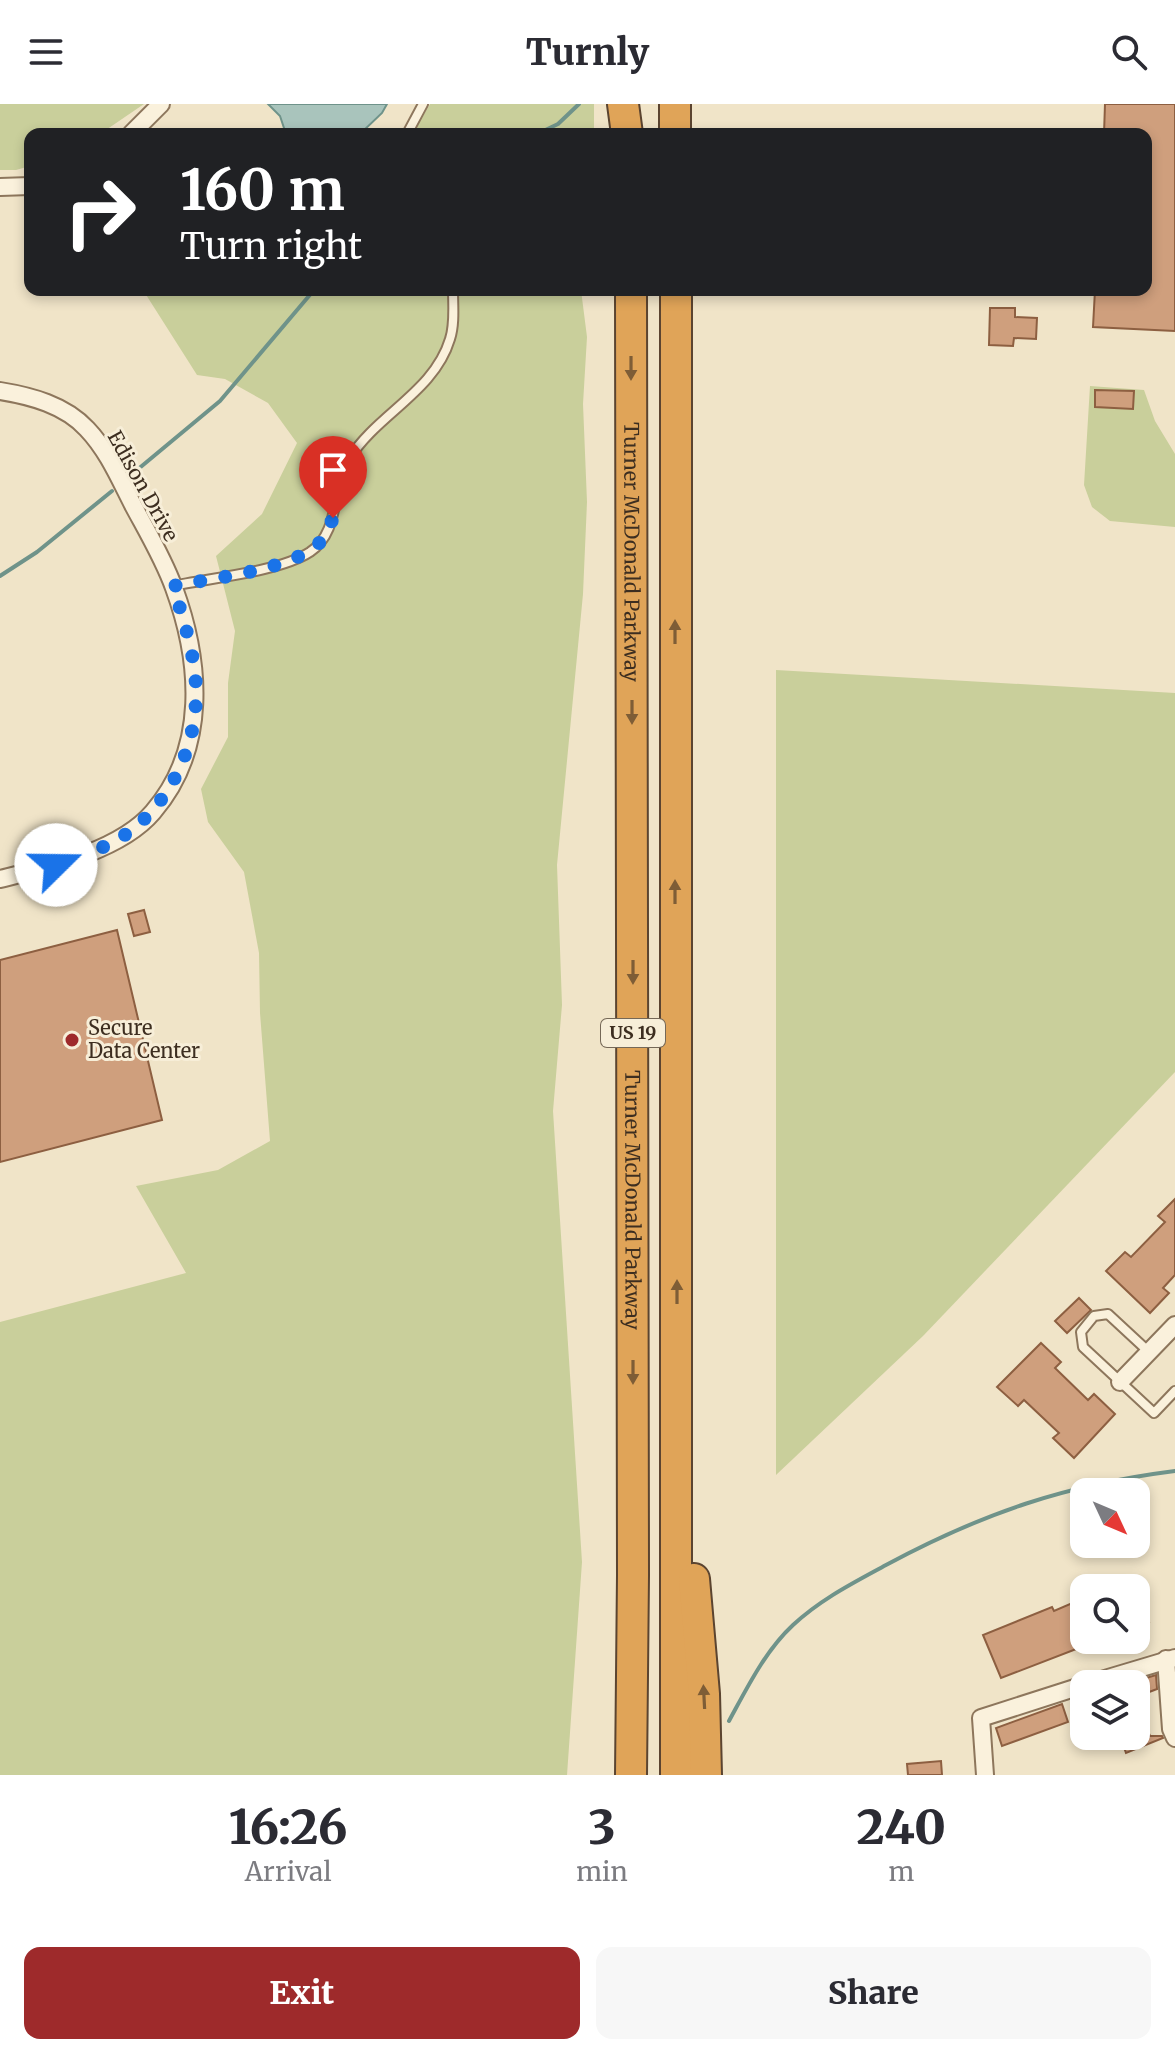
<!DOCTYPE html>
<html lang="en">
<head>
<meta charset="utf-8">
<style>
  body { margin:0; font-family:Merriweather,serif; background:#f7f7f7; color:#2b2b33; height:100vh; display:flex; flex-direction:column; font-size:30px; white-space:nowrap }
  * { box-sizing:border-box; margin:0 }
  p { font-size:26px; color:#7c7c81 }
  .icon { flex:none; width:44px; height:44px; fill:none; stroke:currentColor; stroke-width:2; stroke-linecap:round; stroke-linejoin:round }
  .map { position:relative; height:1671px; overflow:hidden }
  .panel { display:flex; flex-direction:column; background:#fff; flex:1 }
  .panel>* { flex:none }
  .top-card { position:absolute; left:24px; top:24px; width:1128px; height:168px; border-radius:16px; box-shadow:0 4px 12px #0003; background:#202124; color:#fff; overflow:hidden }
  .needle { width:52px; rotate:134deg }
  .tools { position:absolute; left:1070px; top:1374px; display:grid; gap:16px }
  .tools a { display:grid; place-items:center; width:80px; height:80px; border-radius:16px; background:#fff; box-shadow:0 4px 12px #0003; font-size:40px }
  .pin { position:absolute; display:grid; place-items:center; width:68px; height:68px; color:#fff; margin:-82px -34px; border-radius:50% 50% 50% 0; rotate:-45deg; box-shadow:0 0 8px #0007 }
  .pin .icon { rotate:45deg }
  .me { position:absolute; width:88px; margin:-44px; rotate:68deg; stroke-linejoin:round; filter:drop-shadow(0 0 6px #0008) }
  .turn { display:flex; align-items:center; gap:28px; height:168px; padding:0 24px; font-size:36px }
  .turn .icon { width:104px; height:104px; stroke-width:2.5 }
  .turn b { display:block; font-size:56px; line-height:68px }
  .eta { display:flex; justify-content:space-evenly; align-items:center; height:136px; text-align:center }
  .eta b { font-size:48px; font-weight:800; line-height:56px }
  .cta { display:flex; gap:16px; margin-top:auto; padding:16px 24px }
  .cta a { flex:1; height:92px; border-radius:16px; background:#9e2a2b; color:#fff; font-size:32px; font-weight:800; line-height:92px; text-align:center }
  .cta a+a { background:#f7f7f7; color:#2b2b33 }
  header { display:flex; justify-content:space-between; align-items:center; height:104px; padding:0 24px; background:#fff; font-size:36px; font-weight:800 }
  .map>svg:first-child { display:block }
</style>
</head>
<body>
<header><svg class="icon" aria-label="menu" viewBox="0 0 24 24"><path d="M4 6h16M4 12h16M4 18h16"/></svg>Turnly<svg class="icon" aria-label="search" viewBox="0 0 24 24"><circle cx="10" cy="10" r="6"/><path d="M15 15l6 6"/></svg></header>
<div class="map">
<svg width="1175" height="1671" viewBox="0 0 1175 1671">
  <rect width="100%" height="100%" fill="#f0e4c8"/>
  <g fill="#c9cf9b">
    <polygon points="0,0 144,0 100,30 30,30 30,62 16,66 0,66"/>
    <polygon points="430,0 594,0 594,30 410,30 414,28"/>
    <polygon points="143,186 581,186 587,233 583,300 587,398 583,490 557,761 562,901 553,1007 582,1458 567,1671 0,1671 0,1218 186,1169 136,1082 218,1066 270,1037 260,909 259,849 244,768 208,718 201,685 228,633 228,579 235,527 216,452 262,410 297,339 268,299 225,275 197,271"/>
    <polygon points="1090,282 1144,286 1155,317 1175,350 1175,423 1110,417 1092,403 1084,381"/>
    <polygon points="776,566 1175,589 1175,968 923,1232 776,1371"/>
  </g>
  <polygon fill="#a9c4bc" stroke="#6f938a" stroke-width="2" points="268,0 387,0 382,9 360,30 286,30 280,12"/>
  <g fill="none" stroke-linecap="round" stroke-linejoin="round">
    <g stroke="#6f938a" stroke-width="4">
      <polyline points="537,30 558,20 579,0"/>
      <polyline points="131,371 220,297 314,186"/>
      <polyline points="0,472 37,448 112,387"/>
      <path d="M729 1617C747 1584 765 1547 793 1521 821 1495 853 1479 886 1461 983 1409 1065 1381 1175 1367"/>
    </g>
  </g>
  <g fill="#cf9f7d" stroke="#8d5f41" stroke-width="2">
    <polygon points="1105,0 1175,0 1175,227 1093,223 1095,186 1146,186 1146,30 1104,30"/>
    <polygon points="990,204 1015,204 1015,213 1037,214 1036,235 1014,234 1013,242 989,241"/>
    <polygon points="1095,286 1134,287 1133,305 1095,303"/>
    <polygon points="144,806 150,828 134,832 128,810"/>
    <polygon points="117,826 162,1016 0,1058 0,856"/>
    <polygon points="1175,1095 1175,1171 1163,1184 1169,1189 1150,1209 1106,1167 1125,1148 1131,1153 1165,1118 1158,1112"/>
    <polygon points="1079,1194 1091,1206 1067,1229 1055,1217"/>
    <polygon points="1041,1239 1061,1258 1055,1264 1088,1296 1094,1290 1115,1310 1074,1354 1053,1334 1059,1329 1024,1296 1018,1302 997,1283"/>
    <polygon points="1136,1487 1149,1518 1136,1524"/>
    <polygon points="1084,1494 1084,1542 1001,1574 983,1531 1052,1503 1054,1507"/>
    <polygon points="1156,1571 1157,1585 1136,1593 1136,1577"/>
    <polygon points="1136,1599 1150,1632 1162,1632 1163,1634 1126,1649 1120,1632 1136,1632"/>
    <polygon points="1062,1600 1068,1618 1002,1642 996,1624"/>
    <polygon points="941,1657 942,1671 908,1671 907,1660"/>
  </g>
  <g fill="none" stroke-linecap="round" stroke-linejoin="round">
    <g stroke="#8d765c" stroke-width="12">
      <g id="service">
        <polyline points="407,30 423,0"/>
        <path d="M173 482C210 474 279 468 310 448 341 427 331 385 349 355 377 310 434 288 450 235 455 220 453 201 453 186"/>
        <polyline points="1149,1248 1108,1210 1094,1212 1081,1228 1083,1243 1154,1309 1175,1287"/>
      </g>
    </g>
    <g stroke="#8d765c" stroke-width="20">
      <g id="minor">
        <polyline points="131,30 161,0"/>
        <polyline points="0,83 30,82"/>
        <path d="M0 287C31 292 65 301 87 325 108 347 120 376 134 403 148 429 164 456 174 484 201 558 208 644 153 708 120 747 48 763 0 775"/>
        <polyline points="1120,1278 1175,1221"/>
        <polyline points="1166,1555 1171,1625 1175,1634"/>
        <polyline points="1088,1580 1175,1554"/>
        <polyline points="985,1671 981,1614 1084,1581"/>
      </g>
    </g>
    <g stroke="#5b4430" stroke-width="34">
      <g id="motorway">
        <polyline points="623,0 627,30"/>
        <polyline points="675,0 675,30"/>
        <path id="s1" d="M631 186 633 1471 631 1671"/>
        <polyline points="676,186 676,1671"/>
        <polyline points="694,1475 704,1590 706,1671"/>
      </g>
    </g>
    <use href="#service" stroke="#faf1dc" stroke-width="8"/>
    <use href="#minor" stroke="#faf1dc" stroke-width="16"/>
    <use href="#motorway" stroke="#e0a458" stroke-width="30"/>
  </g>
  <defs><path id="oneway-solid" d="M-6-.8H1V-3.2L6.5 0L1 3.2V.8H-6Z" transform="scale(2)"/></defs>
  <g fill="#7e5d36">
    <use href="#oneway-solid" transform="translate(631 264) rotate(90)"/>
    <use href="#oneway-solid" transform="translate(675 528) rotate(-90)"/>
    <use href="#oneway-solid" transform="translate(632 608) rotate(90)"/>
    <use href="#oneway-solid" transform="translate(675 788) rotate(-90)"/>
    <use href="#oneway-solid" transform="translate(633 868) rotate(90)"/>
    <use href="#oneway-solid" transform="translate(677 1188) rotate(-90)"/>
    <use href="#oneway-solid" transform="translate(633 1268) rotate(90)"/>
    <use href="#oneway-solid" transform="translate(704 1593) rotate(-93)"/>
  </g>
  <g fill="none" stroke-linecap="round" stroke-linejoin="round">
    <path stroke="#1a73e8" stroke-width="14" stroke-dasharray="0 25.2" d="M56 761C74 754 95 748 113 738 167 709 198 644 196 584 195 550 183 514 173 482 212 474 297 466 322 436 327 430 330 421 333 414"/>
  </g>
  <circle fill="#9e2a2b" stroke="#f7eed8" stroke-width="3" cx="72" cy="936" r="8"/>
  <g text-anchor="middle" stroke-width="6" stroke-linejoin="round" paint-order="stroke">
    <rect fill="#f7eed8" stroke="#756857" stroke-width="2" x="601" y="915" width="64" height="28" rx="6"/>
    <g font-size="18" font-weight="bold" fill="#3d2e20">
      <text x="633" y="935">US 19</text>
    </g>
    <g font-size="20" fill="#3d2e20" stroke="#f7eed8">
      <text transform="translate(143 382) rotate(61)" y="7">Edison Drive</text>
      <text dy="7" stroke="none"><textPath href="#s1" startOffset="262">Turner McDonald Parkway</textPath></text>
      <text dy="7" stroke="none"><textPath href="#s1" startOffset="910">Turner McDonald Parkway</textPath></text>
    </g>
    <g font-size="20" fill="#3d2e20" stroke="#f7eed8" text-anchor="start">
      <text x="88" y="931">Secure<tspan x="88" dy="23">Data Center</tspan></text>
    </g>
  </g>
</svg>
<div class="tools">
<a><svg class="needle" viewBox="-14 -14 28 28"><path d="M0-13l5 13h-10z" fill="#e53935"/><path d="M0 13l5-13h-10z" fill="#7c7c81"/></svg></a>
<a><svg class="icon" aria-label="search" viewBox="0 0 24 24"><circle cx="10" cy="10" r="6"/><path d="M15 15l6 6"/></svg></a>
<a><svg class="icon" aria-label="layers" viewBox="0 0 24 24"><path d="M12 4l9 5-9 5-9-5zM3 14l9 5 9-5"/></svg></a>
</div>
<div class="pin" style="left:333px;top:414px;background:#d93025"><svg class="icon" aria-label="arrive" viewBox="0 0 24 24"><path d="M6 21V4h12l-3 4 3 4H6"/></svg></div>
<svg class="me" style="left:56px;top:761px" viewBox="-20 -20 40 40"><circle r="19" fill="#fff"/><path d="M0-13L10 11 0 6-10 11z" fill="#1a73e8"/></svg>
<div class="top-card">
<div class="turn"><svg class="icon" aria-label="right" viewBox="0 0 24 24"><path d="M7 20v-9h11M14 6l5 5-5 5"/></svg><div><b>160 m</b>Turn right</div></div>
</div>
</div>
<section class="panel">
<div class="eta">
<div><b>16:26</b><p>Arrival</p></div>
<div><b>3</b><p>min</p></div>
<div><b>240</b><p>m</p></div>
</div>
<div class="cta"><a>Exit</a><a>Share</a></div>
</section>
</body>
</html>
